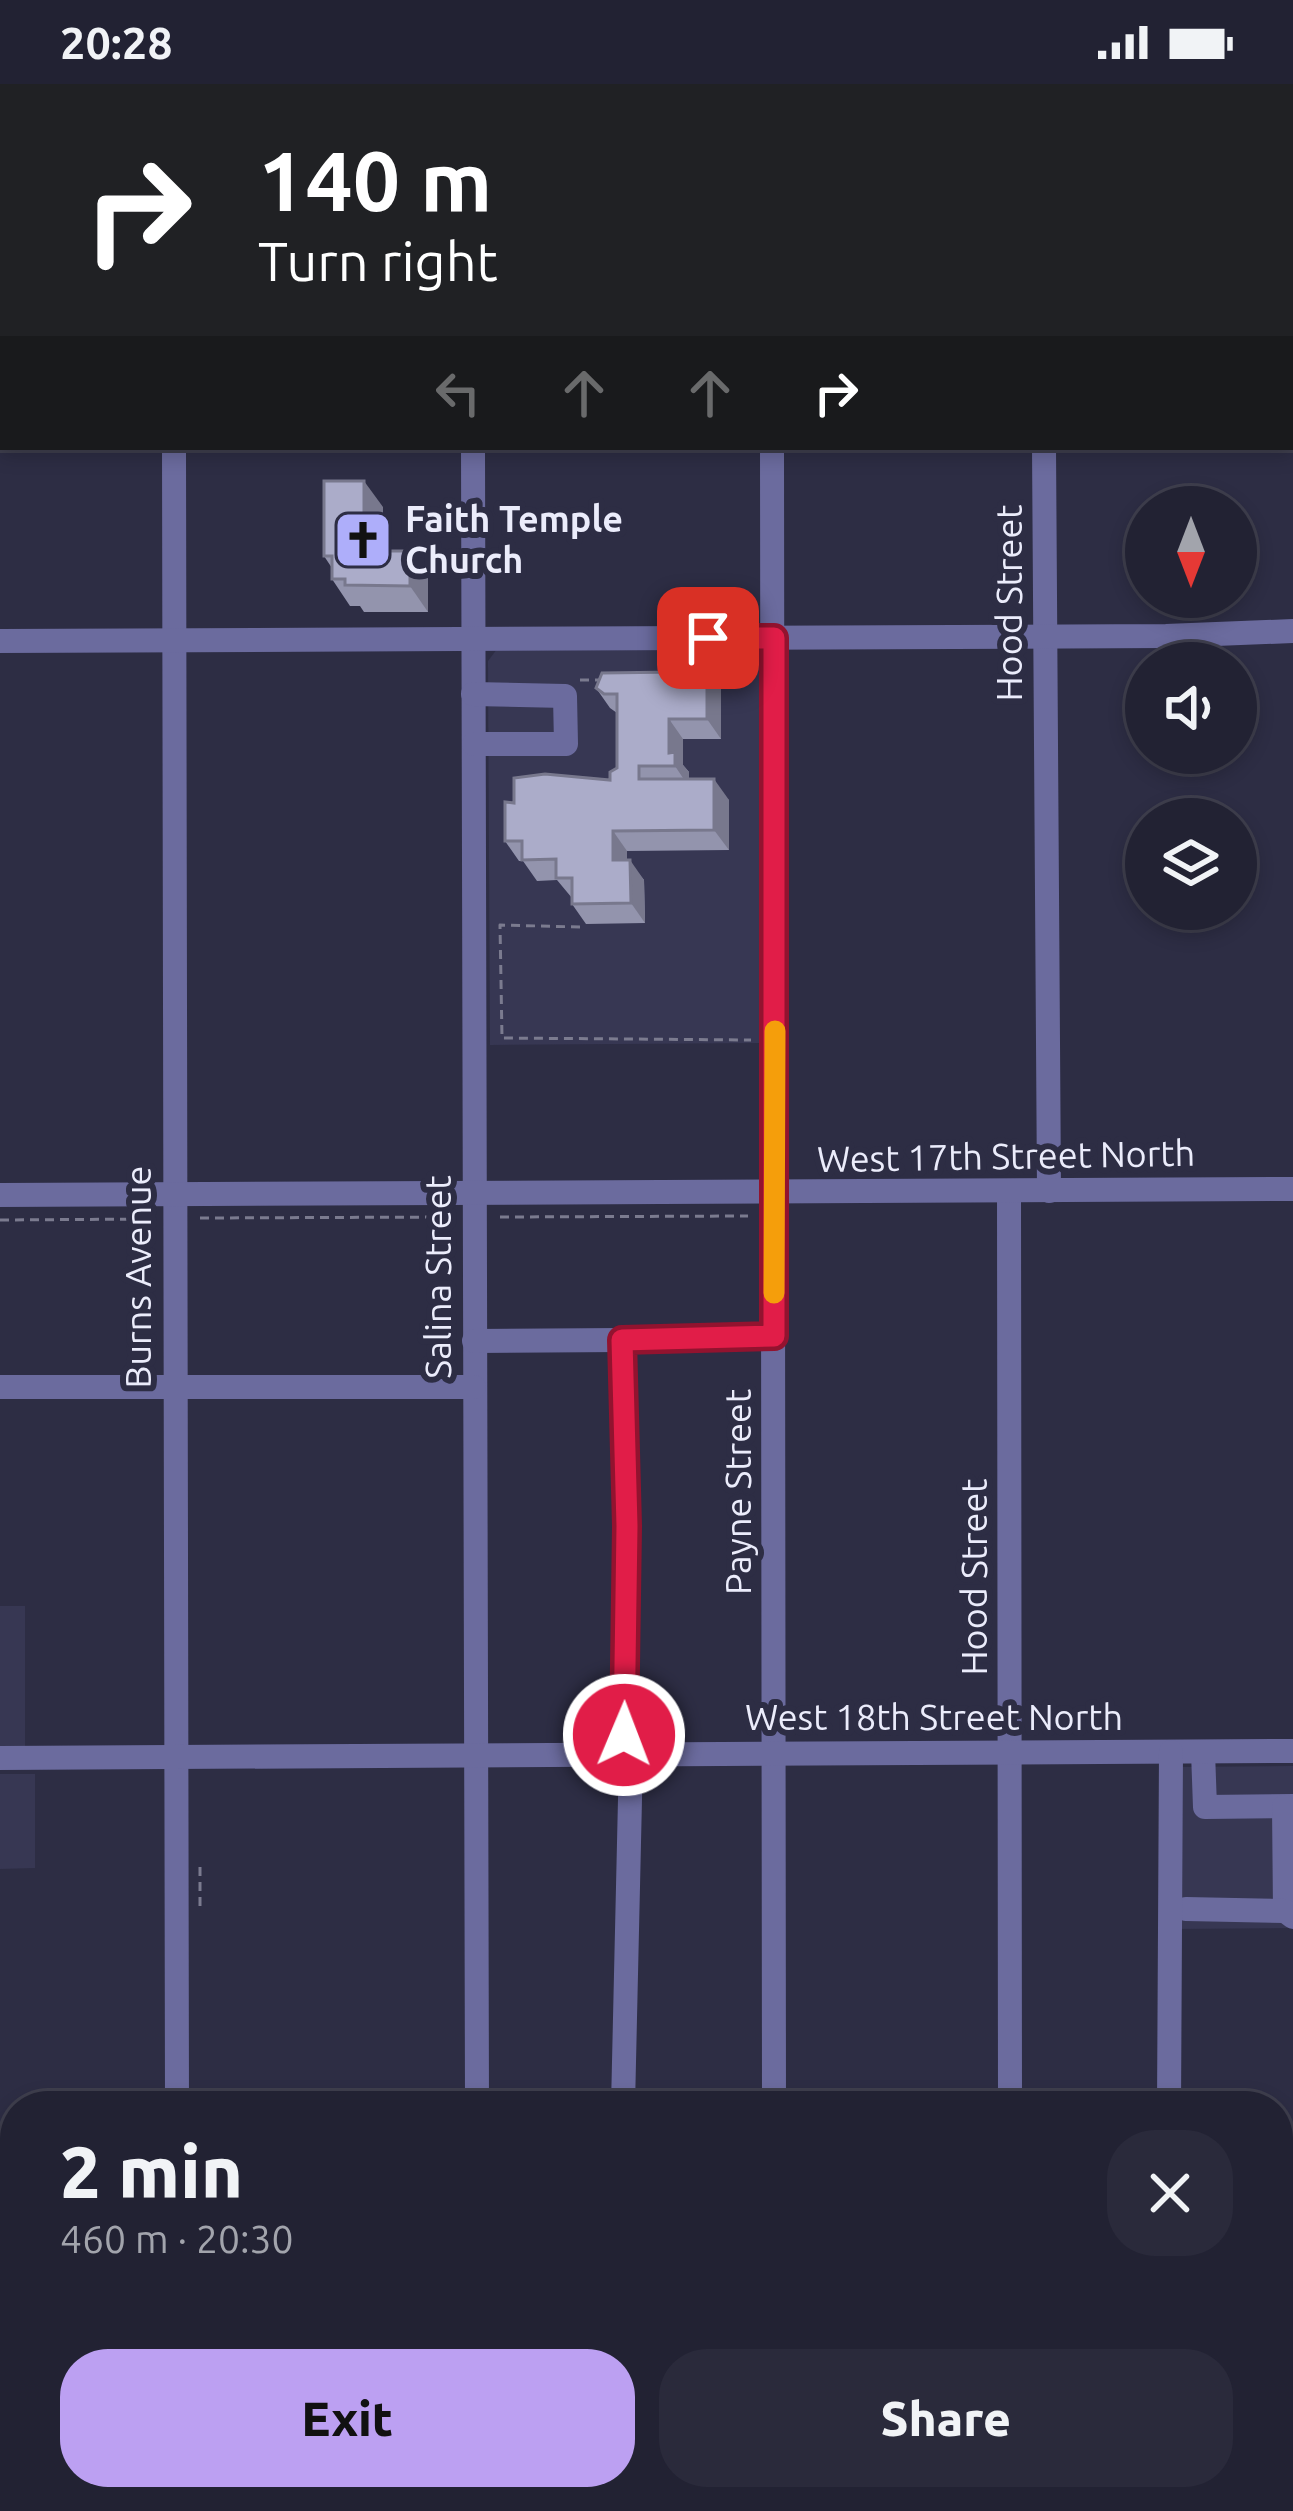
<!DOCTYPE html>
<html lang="en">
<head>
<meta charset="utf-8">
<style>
  body { margin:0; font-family:Ubuntu,sans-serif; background:#2a2a3b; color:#f1f3f6; height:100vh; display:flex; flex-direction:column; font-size:45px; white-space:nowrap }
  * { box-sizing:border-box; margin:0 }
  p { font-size:39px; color:#a2a4ac }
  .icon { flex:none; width:66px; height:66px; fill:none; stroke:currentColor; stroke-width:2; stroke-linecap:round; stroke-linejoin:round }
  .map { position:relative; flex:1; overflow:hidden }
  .sheet { position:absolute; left:0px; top:2007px; width:1293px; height:420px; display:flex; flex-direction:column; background:#223; border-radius:48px 48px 0 0; box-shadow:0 6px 18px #0003,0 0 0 3px #3f3f4e }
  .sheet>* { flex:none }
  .guide { position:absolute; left:0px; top:0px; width:1293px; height:366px; box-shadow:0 6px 18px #0003,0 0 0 3px #3f3f4e; background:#202124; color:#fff; overflow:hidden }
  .needle { width:78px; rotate:180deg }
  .buttons { position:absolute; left:1125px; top:402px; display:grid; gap:24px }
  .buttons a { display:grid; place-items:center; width:132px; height:132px; border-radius:50%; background:#223; box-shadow:0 6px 18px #0003,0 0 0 3px #3f3f4e; font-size:60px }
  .pin { position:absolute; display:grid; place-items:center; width:102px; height:102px; color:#fff; margin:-51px; border-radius:24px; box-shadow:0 6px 18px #0006 }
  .me { position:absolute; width:132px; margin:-66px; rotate:1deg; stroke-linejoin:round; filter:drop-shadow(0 0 9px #0008) }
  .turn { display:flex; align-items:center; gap:42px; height:252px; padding:0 60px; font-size:54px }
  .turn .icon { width:156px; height:156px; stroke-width:2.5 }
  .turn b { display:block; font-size:84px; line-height:102px }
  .lanes { display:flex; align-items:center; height:114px; padding:0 60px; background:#0003; justify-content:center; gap:60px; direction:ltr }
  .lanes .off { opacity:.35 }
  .round { display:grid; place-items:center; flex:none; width:126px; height:126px; border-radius:48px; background:#2a2a3b }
  .overview { display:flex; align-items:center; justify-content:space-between; height:204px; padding:0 60px }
  h1 { font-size:72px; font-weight:800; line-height:90px }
  .cta { display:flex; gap:24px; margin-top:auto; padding:24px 60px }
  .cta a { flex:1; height:138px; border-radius:48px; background:#bca0f2; color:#111; font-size:48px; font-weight:800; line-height:138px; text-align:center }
  .cta a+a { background:#2a2a3b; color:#f1f3f6 }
  .status { display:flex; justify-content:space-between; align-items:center; height:84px; padding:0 60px; background:#223; direction:ltr }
  .status svg { height:33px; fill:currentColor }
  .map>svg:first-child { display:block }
</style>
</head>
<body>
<div class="status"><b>20:28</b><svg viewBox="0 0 49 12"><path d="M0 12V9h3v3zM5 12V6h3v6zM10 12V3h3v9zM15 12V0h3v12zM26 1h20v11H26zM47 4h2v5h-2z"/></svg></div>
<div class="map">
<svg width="1293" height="2427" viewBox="0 0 1293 2427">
  <rect width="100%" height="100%" fill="#2d2d44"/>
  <g fill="#373753">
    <polygon points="497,565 751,565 760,569 764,575 763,959 490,961 488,577"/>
    <rect x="0" y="1522" width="25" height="142"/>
    <polygon points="1293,1682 1293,1844 1171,1845 1170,1683"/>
    <polygon points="0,1690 35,1690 35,1784 0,1785"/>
  </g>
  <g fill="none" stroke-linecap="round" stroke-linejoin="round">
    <g stroke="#7b7b8f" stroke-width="3" stroke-dasharray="9 6" stroke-linecap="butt">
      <polyline points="580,596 600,596"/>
      <polyline points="580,843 500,841 502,954 751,956"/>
      <polyline points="500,1133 748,1132"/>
      <polyline points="200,1134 454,1133"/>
      <polyline points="0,1136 154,1135"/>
      <polyline points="200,1783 200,1823"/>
    </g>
    <g stroke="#6b6b9e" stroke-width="24">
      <polyline points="175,0 175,3"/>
      <polyline points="474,0 474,3"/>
      <polyline points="770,0 770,3"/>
      <polyline points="1042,0 1042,3"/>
      <polyline points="0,1 25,0"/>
      <polyline points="174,363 177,2022"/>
      <polyline points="473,363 477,2022"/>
      <polyline points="772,363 774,2022"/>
      <polyline points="1044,363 1049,1107"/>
      <polyline points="0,557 1166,552 1293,547"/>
      <polyline points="473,610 565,612 566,660 474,660"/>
      <polyline points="1009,1108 1010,2022"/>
      <polyline points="0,1111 1293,1105"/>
      <polyline points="474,1257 622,1256"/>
      <polyline points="0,1303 474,1303"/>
      <polyline points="1203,1668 1205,1723 1293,1722"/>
      <polyline points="624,1671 627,1442 622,1256 774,1252"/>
      <polyline points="0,1674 1293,1667"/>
      <polyline points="1284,1723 1285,1827 1293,1833"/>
      <polyline points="1186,1825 1285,1827"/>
      <polyline points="623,2022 631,1671"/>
      <polyline points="1169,2022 1171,1668"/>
      <polyline points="1278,2233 1293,2232"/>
      <polyline points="0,2239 15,2239"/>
      <polyline points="178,2412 178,2427"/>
      <polyline points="775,2412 775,2427"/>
      <polyline points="1011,2412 1011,2427"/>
      <polyline points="477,2427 477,2412"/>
    </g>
  </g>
  <g fill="#9394ad">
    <polygon points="383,423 383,467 410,467 428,494 428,528 364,528 360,522 350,522 332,495 332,484 324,472"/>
    <polygon points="707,575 721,595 721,655 683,655 683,681 689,688 689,695 729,716 729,766 627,767 627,776 644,796 645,839 586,840 572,820 572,814 557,796 537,797 523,777 519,777 505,757 514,719 610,696 617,684 617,629 610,624 596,604 676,588"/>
  </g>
  <g fill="#78788d">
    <polygon points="364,397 383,423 383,488 364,461"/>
    <polygon points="410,467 428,494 428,528 410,502"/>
    <polygon points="707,575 721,595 721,655 707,635"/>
    <polygon points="669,635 683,655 683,681 689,688 689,703 675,682 669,669"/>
    <polygon points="714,695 729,716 729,766 714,746"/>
    <polygon points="613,747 627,767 627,796 613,776"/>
    <polygon points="630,776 644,796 645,839 631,819"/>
  </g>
  <g fill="#abacc9" stroke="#78788d" stroke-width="3">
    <polygon points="324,397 364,397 364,461 344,461 344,467 410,467 410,502 345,501 345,495 332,495 332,472 324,472"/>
    <polygon points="677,575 707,575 707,635 669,635 669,669 675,668 675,682 639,682 639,695 714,695 714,746 613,747 613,776 630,776 631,819 572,820 572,794 556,794 556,775 522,776 522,757 505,757 505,718 514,719 514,694 545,690 610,696 610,688 617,684 617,610 604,610 596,604 602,589 676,588"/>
  </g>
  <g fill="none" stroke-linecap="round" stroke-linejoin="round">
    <g stroke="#92132f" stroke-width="30">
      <polyline id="route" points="624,1651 627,1442 622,1256 774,1252 774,554 708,554"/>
    </g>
    <use href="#route" stroke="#e11d48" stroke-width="21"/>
    <polyline stroke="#f59e0b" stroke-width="21" points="774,1209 775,947"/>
  </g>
  <defs>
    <g id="church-square" transform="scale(3)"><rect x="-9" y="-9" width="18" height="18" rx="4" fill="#aeaefa" stroke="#2d2d44"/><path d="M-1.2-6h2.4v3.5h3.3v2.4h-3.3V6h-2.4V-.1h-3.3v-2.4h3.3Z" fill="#111"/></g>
  </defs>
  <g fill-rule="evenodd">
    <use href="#church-square" x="363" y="456"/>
  </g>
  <g text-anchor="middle" stroke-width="12" stroke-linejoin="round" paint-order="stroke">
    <g font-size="36" font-weight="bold" fill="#ebecfb" stroke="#2d2d44" text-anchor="start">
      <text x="405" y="448">Faith Temple<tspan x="405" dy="41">Church</tspan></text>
    </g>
    <g font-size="36" fill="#ebecfb" stroke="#2d2d44">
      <text transform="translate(1009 519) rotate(-90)" y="13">Hood Street</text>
      <text transform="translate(1006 1072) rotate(-1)" y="13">West 17th Street North</text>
      <text transform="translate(138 1193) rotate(-90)" y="13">Burns Avenue</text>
      <text transform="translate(438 1193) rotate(-90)" y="13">Salina Street</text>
      <text transform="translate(738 1408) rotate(-90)" y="13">Payne Street</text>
      <text transform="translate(974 1493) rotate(-90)" y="13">Hood Street</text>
      <text x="934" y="1646">West 18th Street North</text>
    </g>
  </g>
</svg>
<div class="buttons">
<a><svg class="needle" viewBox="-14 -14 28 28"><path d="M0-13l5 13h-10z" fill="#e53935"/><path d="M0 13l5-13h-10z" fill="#a2a4ac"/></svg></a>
<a><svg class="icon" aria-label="sound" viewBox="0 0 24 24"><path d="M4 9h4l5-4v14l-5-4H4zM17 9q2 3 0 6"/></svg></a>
<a><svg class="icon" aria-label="layers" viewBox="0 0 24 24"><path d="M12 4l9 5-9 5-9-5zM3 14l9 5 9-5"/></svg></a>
</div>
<div class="pin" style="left:708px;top:554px;background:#d93025"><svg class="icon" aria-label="arrive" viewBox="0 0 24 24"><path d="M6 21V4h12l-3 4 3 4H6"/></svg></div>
<svg class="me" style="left:624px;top:1651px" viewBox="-20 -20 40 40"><circle r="17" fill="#e11d48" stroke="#fff" stroke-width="3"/><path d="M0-11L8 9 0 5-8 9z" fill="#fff"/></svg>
<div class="guide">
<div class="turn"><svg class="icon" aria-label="right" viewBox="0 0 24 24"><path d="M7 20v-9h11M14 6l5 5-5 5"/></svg><div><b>140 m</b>Turn right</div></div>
<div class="lanes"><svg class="icon off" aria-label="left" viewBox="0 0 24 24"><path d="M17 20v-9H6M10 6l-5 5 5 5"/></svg><svg class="icon off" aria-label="ahead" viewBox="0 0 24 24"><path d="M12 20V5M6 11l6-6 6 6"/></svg><svg class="icon off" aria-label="ahead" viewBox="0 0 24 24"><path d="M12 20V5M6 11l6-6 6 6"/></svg><svg class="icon" aria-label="right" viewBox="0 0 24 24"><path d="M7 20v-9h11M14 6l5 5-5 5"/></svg></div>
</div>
<section class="sheet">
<div class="overview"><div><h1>2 min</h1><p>460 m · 20:30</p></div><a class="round"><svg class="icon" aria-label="close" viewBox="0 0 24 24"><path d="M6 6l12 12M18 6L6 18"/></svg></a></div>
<div class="cta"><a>Exit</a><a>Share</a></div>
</section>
</div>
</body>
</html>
